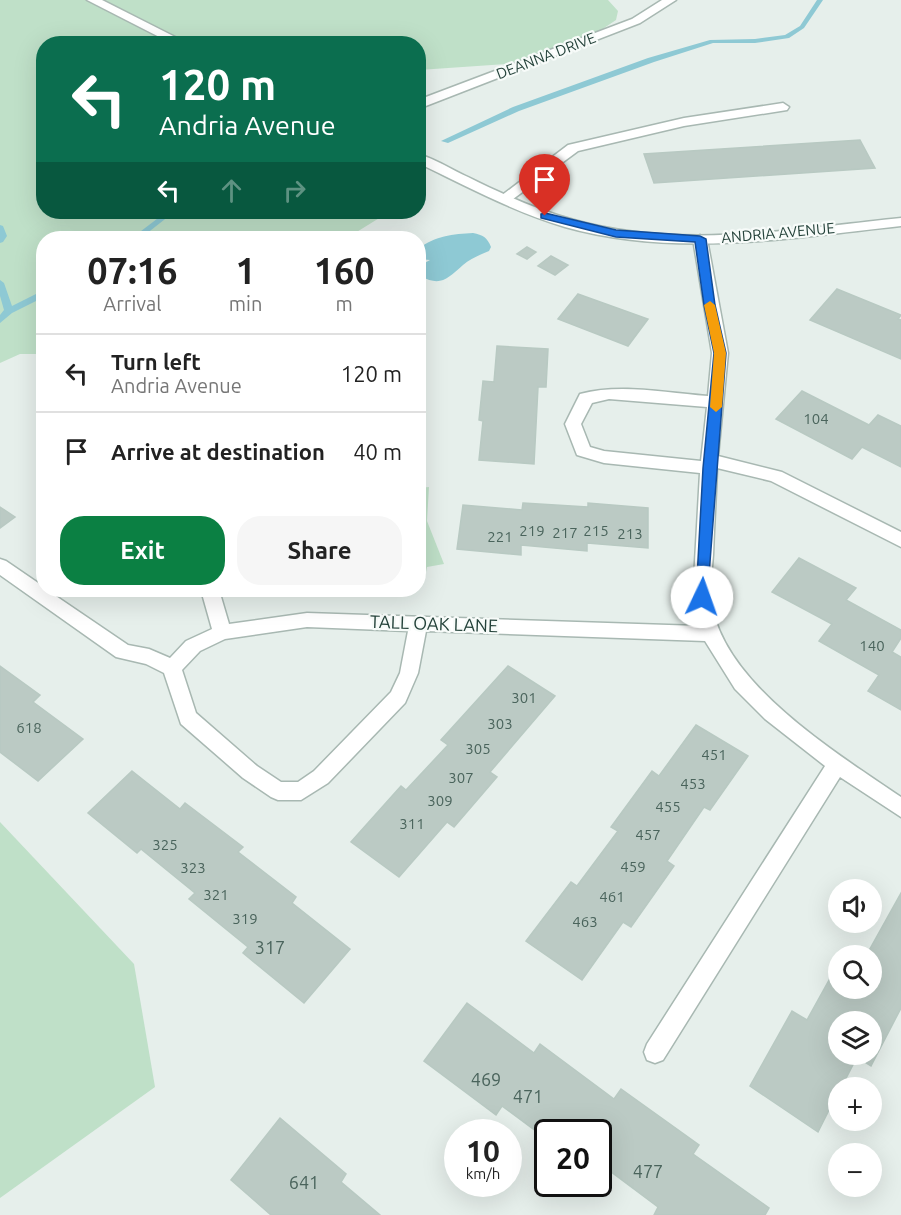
<!DOCTYPE html>
<html lang="en">
<head>
<meta charset="utf-8">
<style>
  body { margin:0; font-family:Ubuntu,sans-serif; background:#f6f6f6; color:#222; height:100vh; display:flex; flex-direction:column; font-size:22px; white-space:nowrap }
  * { box-sizing:border-box; margin:0 }
  p { font-size:20px; color:#767676 }
  .icon { flex:none; width:33px; height:33px; fill:none; stroke:currentColor; stroke-width:2; stroke-linecap:round; stroke-linejoin:round }
  .map { position:relative; flex:1; overflow:hidden }
  .panel { position:absolute; left:36px; top:231px; width:390px; height:366px; display:flex; flex-direction:column; background:#fff; border-radius:24px; box-shadow:0 6px 24px #0002 }
  .panel>* { flex:none }
  .hud { position:absolute; left:36px; top:36px; width:390px; height:183px; border-radius:24px; box-shadow:0 6px 24px #0002; background:#0b6e4f; color:#fff; overflow:hidden }
  .controls { position:absolute; left:828px; top:879px; display:grid; gap:12px }
  .controls a { display:grid; place-items:center; width:54px; height:54px; border-radius:50%; background:#fff; box-shadow:0 6px 24px #0002; font-size:30px }
  .speed { position:absolute; left:444px; top:1119px; display:flex; gap:12px; font-size:30px; font-weight:700; text-align:center }
  .speed>* { display:grid; place-content:center; width:78px; height:78px; border-radius:50%; background:#fff; box-shadow:0 6px 24px #0002; line-height:1 }
  .speed small { font-size:15px; font-weight:400 }
  .speed .limit { border:3px solid #111; border-radius:9px; background:#fff; color:#111 }
  .pin { position:absolute; display:grid; place-items:center; width:51px; height:51px; color:#fff; margin:-62px -26px; border-radius:50% 50% 50% 0; rotate:-45deg; box-shadow:0 0 6px #0007 }
  .pin .icon { rotate:45deg }
  .me { position:absolute; width:66px; margin:-33px; rotate:3deg; stroke-linejoin:round; filter:drop-shadow(0 0 4px #0008) }
  .turn { display:flex; align-items:center; gap:21px; height:126px; padding:0 24px; font-size:27px }
  .turn .icon { width:78px; height:78px; stroke-width:2.5 }
  .turn b { display:block; font-size:42px; line-height:51px }
  .lanes { display:flex; align-items:center; height:57px; padding:0 24px; background:#0003; justify-content:center; gap:30px; direction:ltr }
  .lanes .off { opacity:.35 }
  .eta { display:flex; justify-content:space-evenly; align-items:center; height:102px; text-align:center }
  .eta b { font-size:36px; font-weight:700; line-height:42px }
  .button { display:flex; gap:12px; margin-top:auto; padding:12px 24px }
  .button a { flex:1; height:69px; border-radius:24px; background:#0b8043; color:#fff; font-size:24px; font-weight:700; line-height:69px; text-align:center }
  .button a+a { background:#f6f6f6; color:#222 }
  ul { padding:0; list-style:none }
  li { display:flex; align-items:center; gap:18px; height:78px; padding:0 24px; border-top:2px solid #e0e0e0 }
  li div { flex:1 }
  li b { display:block; font-size:22px }
  li em { font-style:normal }
  .map>svg:first-child { display:block }
</style>
</head>
<body>
<div class="map">
<svg width="901" height="1215" viewBox="0 0 901 1215">
  <rect width="100%" height="100%" fill="#e6efeb"/>
  <g fill="#bfe0c8">
    <polygon points="0,0 608,0 618,11 616,20 598,32 521,63 419,70 418,44 44,44 44,212 389,212 347,238 44,238 43,354 20,354 0,363"/>
    <polygon points="429,487 427,521 444,564 427,567 425,577 419,579 419,488"/>
    <polygon points="0,822 134,964 155,1087 0,1198"/>
  </g>
  <path fill="#8ec9d4" d="M473 233C483 235 487 237 491 247L489 251C479 255 470 259 463 265 447 279 441 287 420 276L421 265 430 260 419 259V249C433 236 454 234 473 233Z"/>
  <g fill="none" stroke-linecap="round" stroke-linejoin="round">
    <g fill="#8ec9d4" fill-rule="evenodd">
      <polygon points="817,0 823,0 804,28 789,38 755,43 713,43 654,62 519,111 448,143 441,141 513,107 648,58 710,40 755,39 785,35 800,26"/>
      <polygon points="166,212 174,212 141,238 132,238"/>
      <polygon points="0,225 3,226 7,236 3,242 0,243"/>
      <polygon points="0,280 4,283 12,306 44,290 44,297 12,313 0,323 0,315 4,310 0,296"/>
    </g>
  </g>
  <g fill="#bbcac4" stroke="#b8c9c2" stroke-width="1.5" fill-rule="evenodd">
    <polygon points="860,140 875,168 654,183 644,154"/>
    <polygon points="527,247 536,252 527,259 517,254"/>
    <polygon points="551,256 568,265 555,275 538,266"/>
    <polygon points="837,289 901,315 898,319 901,320 901,359 810,320"/>
    <polygon points="578,294 648,319 628,346 558,319"/>
    <polygon points="497,346 548,349 546,387 538,387 534,464 479,460 483,421 479,420 483,381 494,382"/>
    <polygon points="802,391 869,425 878,415 901,426 901,467 862,447 852,459 776,419"/>
    <polygon points="523,503 588,507 588,503 648,508 648,548 587,543 587,551 521,545 521,555 457,549 463,505 522,510"/>
    <polygon points="0,507 15,517 0,528"/>
    <polygon points="799,558 856,588 846,600 901,630 901,638 892,652 901,657 901,710 868,691 879,675 819,641 832,624 772,592"/>
    <polygon points="0,666 40,695 33,702 83,739 38,781 0,752"/>
    <polygon points="508,666 555,696 490,772 497,777 454,827 447,822 399,877 351,842 401,786 406,790 448,745 441,740"/>
    <polygon points="696,725 748,756 710,810 704,807 667,861 674,866 631,927 623,922 582,980 526,941 571,882 577,886 618,831 611,827 652,771 659,776"/>
    <polygon points="132,771 180,809 185,803 243,847 238,852 296,897 292,903 350,949 304,1003 243,953 248,947 189,899 195,893 141,849 137,853 88,813"/>
    <path d="M901 893V1008L871 1066 857 1057 841 1088H838V1092L818 1132 750 1086 792 1011 807 1020 838 964V988H872V956H866ZM838 1022H872V1054H838Z"/>
    <polygon points="467,1003 534,1053 540,1044 614,1099 621,1089 699,1145 693,1154 769,1208 765,1215 654,1215 658,1207 598,1162 598,1132 548,1132 548,1140 502,1106 496,1115 424,1061"/>
    <polygon points="280,1118 346,1174 341,1182 380,1215 271,1215 231,1180"/>
  </g>
  <g fill="none" stroke-linecap="round" stroke-linejoin="round">
    <g stroke="#a8b8b2" stroke-width="3">
      <g id="service">
        <polygon points="662,0 676,0 640,23 418,109 418,100 632,19"/>
        <polygon points="783,103 789,107 787,110 684,126 578,151 509,202 504,203 497,199 568,145 684,118"/>
        <path d="M700 235 707 239 728 353 718 456 782 472 901 532V547L771 481 717 468C716 497 714 526 713 555 712 568 710 583 711 596 716 680 838 754 901 797V817L840 777 663 1060 655 1063 647 1060 644 1052 647 1044 825 766 765 719 735 689 705 641 426 631 418 673 405 703 328 783 301 800H278L271 797 243 778 181 724 164 673 146 664 116 657 0 575V559L6 561 44 587V590H47L128 645 149 649 170 658 186 641 212 629 201 590H219L229 624 307 613 699 626 693 597 700 473 604 463 577 455 565 424 580 394C620 383 667 393 708 396L712 353 693 239ZM609 399 707 407 701 461 604 451 590 447 581 424 592 403ZM307 627 408 631 400 673 391 692 314 771 298 782H281L257 766 196 713 182 670 200 651 225 639Z"/>
      </g>
    </g>
    <g stroke="#a8b8b2" stroke-width="3">
      <g id="tertiary">
        <polygon points="87,0 102,0 189,44 173,44"/>
        <path d="M418 154C436 159 452 170 468 177 502 194 537 210 574 220 680 250 794 229 901 218V226C790 238 675 258 565 227 514 212 466 186 418 163Z"/>
      </g>
    </g>
    <use href="#service" fill="#fff" fill-rule="evenodd"/>
    <use href="#tertiary" fill="#fff" fill-rule="evenodd"/>
  </g>
  <polygon fill="#1a73e8" stroke="#114b97" stroke-width="1.5" points="545,213 616,230 700,236 706,239 715,305 726,353 707,601 702,602 696,597 703,468 714,353 704,305 695,242 616,237 541,218 541,214"/>
  <polygon fill="#f59e0b" points="710,301 715,305 726,353 722,407 716,412 710,407 714,353 704,305"/>
  <g text-anchor="middle" stroke-width="4.5" stroke-linejoin="round" paint-order="stroke">
    <g font-size="15" fill="#24423a" stroke="#f7fbf9">
      <text transform="translate(546 56) rotate(-21)" y="5">DEANNA DRIVE</text>
      <text transform="translate(778 233) rotate(-5)" y="5">ANDRIA AVENUE</text>
    </g>
    <g font-size="15" fill="#4a645c">
      <text x="816" y="424">104</text>
      <text x="532" y="536">219</text>
      <text x="596" y="536">215</text>
      <text x="565" y="538">217</text>
      <text x="630" y="539">213</text>
      <text x="500" y="542">221</text>
      <text x="872" y="651">140</text>
      <text x="524" y="703">301</text>
      <text x="500" y="729">303</text>
      <text x="29" y="733">618</text>
      <text x="478" y="754">305</text>
      <text x="714" y="760">451</text>
      <text x="461" y="783">307</text>
      <text x="693" y="789">453</text>
      <text x="440" y="806">309</text>
      <text x="668" y="812">455</text>
      <text x="412" y="829">311</text>
      <text x="648" y="840">457</text>
      <text x="165" y="850">325</text>
      <text x="633" y="872">459</text>
      <text x="193" y="873">323</text>
      <text x="216" y="900">321</text>
      <text x="612" y="902">461</text>
      <text x="245" y="924">319</text>
      <text x="585" y="927">463</text>
    </g>
    <g font-size="18" fill="#24423a" stroke="#f7fbf9">
      <text transform="translate(434 624) rotate(2)" y="6">TALL OAK LANE</text>
    </g>
    <g font-size="18" fill="#4a645c">
      <text x="270" y="954">317</text>
      <text x="486" y="1086">469</text>
      <text x="528" y="1103">471</text>
      <text x="648" y="1178">477</text>
      <text x="304" y="1189">641</text>
    </g>
  </g>
</svg>
<div class="controls">
<a><svg class="icon" aria-label="sound" viewBox="0 0 24 24"><path d="M4 9h4l5-4v14l-5-4H4zM17 9q2 3 0 6"/></svg></a>
<a><svg class="icon" aria-label="search" viewBox="0 0 24 24"><circle cx="10" cy="10" r="6"/><path d="M15 15l6 6"/></svg></a>
<a><svg class="icon" aria-label="layers" viewBox="0 0 24 24"><path d="M12 4l9 5-9 5-9-5zM3 14l9 5 9-5"/></svg></a>
<a>+</a>
<a>−</a>
</div>
<div class="speed"><div>10<small>km/h</small></div><div class="limit">20</div></div>
<div class="pin" style="left:545px;top:216px;background:#d93025"><svg class="icon" aria-label="arrive" viewBox="0 0 24 24"><path d="M6 21V4h12l-3 4 3 4H6"/></svg></div>
<svg class="me" style="left:702px;top:597px" viewBox="-20 -20 40 40"><circle r="19" fill="#fff"/><path d="M0-13L10 11 0 6-10 11z" fill="#1a73e8"/></svg>
<div class="hud">
<div class="turn"><svg class="icon" aria-label="left" viewBox="0 0 24 24"><path d="M17 20v-9H6M10 6l-5 5 5 5"/></svg><div><b>120 m</b>Andria Avenue</div></div>
<div class="lanes"><svg class="icon" aria-label="left" viewBox="0 0 24 24"><path d="M17 20v-9H6M10 6l-5 5 5 5"/></svg><svg class="icon off" aria-label="ahead" viewBox="0 0 24 24"><path d="M12 20V5M6 11l6-6 6 6"/></svg><svg class="icon off" aria-label="right" viewBox="0 0 24 24"><path d="M7 20v-9h11M14 6l5 5-5 5"/></svg></div>
</div>
<section class="panel">
<div class="eta">
<div><b>07:16</b><p>Arrival</p></div>
<div><b>1</b><p>min</p></div>
<div><b>160</b><p>m</p></div>
</div>
<ul>
<li><svg class="icon" aria-label="left" viewBox="0 0 24 24"><path d="M17 20v-9H6M10 6l-5 5 5 5"/></svg><div><b>Turn left</b><p>Andria Avenue</p></div><em>120 m</em></li>
<li><svg class="icon" aria-label="arrive" viewBox="0 0 24 24"><path d="M6 21V4h12l-3 4 3 4H6"/></svg><div><b>Arrive at destination</b></div><em>40 m</em></li>
</ul>
<div class="button"><a>Exit</a><a>Share</a></div>
</section>
</div>
</body>
</html>
